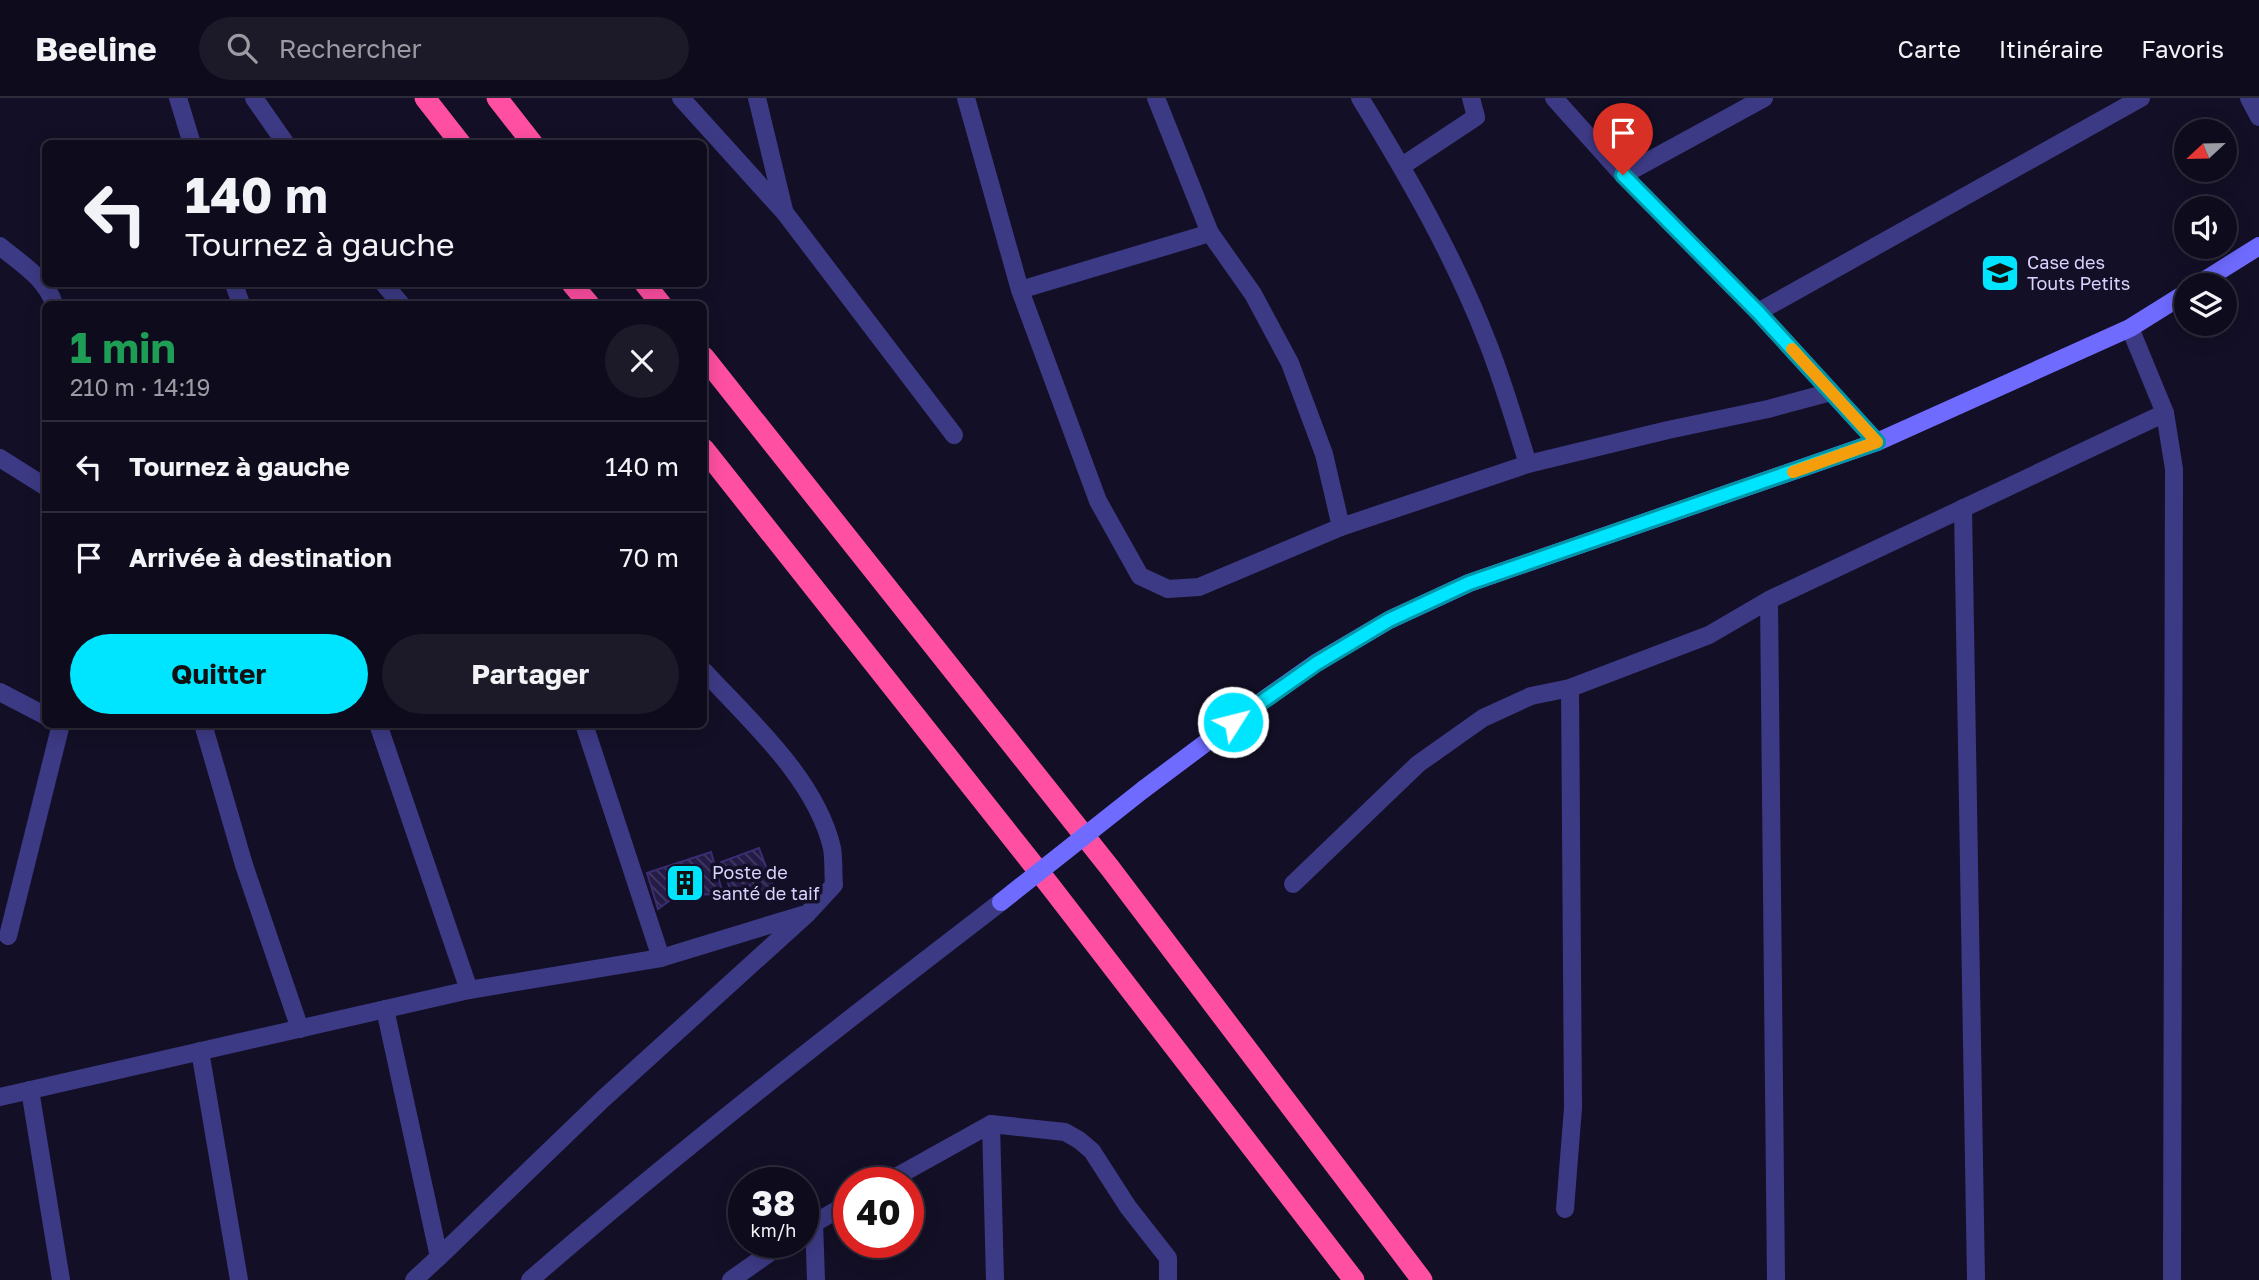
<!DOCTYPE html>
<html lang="fr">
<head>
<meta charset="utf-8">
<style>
  body { margin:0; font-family:"Golos Text",sans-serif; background:#1c1929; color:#f1f3f6; height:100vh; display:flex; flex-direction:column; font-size:26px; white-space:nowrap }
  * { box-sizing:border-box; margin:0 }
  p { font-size:23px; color:#9b9ba3 }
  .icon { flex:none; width:38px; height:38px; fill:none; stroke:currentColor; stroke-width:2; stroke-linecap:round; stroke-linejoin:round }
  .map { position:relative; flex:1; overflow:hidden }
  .side { position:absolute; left:42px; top:203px; width:665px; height:427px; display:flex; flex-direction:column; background:#0e0b1c; border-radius:10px; box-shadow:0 4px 18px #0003,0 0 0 2px #2e2b3b }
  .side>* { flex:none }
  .banner { position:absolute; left:42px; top:42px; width:665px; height:147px; border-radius:10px; box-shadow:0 4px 18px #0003,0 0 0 2px #2e2b3b; background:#0e0b1c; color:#f1f3f6; overflow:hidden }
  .needle { width:46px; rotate:248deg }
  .fabs { position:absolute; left:2174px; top:21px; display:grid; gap:14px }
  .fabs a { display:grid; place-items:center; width:63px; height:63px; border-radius:50%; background:#0e0b1c; box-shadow:0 4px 18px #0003,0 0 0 2px #2e2b3b; font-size:35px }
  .speed { position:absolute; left:728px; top:1069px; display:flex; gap:14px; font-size:35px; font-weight:700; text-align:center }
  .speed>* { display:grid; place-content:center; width:91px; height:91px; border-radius:50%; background:#0e0b1c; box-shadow:0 4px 18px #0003,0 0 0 2px #2e2b3b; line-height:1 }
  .speed small { font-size:18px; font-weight:400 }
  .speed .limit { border:10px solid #d22; background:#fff; color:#111 }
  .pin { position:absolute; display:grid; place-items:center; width:60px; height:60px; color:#fff; margin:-72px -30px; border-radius:50% 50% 50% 0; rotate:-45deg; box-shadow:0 0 7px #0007 }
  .pin .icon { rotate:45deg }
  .me { position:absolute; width:77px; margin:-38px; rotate:54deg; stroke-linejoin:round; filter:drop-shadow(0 0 5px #0008) }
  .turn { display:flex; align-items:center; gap:24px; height:147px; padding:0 28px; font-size:32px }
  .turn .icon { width:91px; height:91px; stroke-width:2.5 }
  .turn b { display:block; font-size:49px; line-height:60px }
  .round { display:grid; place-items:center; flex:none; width:74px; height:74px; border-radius:37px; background:#1c1929 }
  .headline { display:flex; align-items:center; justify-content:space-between; height:119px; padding:0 28px }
  h1 { font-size:42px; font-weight:700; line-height:52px; color:#1e9e55 }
  .action { display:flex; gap:14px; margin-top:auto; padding:14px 28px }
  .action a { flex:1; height:80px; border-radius:42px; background:#00e5ff; color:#111; font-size:28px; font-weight:700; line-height:80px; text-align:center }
  .action a+a { background:#1c1929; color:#f1f3f6 }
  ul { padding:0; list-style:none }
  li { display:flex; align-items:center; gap:21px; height:91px; padding:0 28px; border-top:2px solid #2e2b3b }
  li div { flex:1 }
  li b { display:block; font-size:26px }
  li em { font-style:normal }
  header { display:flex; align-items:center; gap:42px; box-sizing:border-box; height:98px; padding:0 35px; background:#0e0b1c; border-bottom:2px solid #2e2b3b }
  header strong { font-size:33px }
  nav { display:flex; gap:38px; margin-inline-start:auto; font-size:24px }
  .search { width:490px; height:63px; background:#1c1929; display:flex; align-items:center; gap:18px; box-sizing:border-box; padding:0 24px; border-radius:38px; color:#9b9ba3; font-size:26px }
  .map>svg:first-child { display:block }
</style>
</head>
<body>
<header>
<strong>Beeline</strong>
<div class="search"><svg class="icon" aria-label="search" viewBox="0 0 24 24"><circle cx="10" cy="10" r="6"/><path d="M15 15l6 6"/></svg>Rechercher</div>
<nav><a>Carte</a><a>Itinéraire</a><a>Favoris</a></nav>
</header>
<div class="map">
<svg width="2259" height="1182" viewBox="0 0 2259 1182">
  <defs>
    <pattern id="building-back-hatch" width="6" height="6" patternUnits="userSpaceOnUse" patternTransform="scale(1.75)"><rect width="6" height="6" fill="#241b47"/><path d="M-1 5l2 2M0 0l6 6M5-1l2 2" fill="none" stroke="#433b63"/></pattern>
  </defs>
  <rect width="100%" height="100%" fill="#130f26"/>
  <g fill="url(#building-back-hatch)" stroke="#3b2d73" stroke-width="2">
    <polygon points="759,750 774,790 753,798 750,787 731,794 721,764"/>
    <polygon points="711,754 723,796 677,797 658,811 647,775"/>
  </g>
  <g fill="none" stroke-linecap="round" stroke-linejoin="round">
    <g stroke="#3d3a85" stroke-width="18">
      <polyline points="178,0 192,46"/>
      <polyline points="254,0 286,46"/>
      <polyline points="681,0 785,115 954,337"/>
      <polyline points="757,0 784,112"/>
      <polyline points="966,0 1020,192 1098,403 1140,478 1168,491 1199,489 1341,429 1528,366 1668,332 1768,311 1831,294"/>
      <polyline points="1156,0 1210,135 1253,196 1290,265 1324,356 1341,429"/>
      <path d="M1360 0C1408 78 1454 158 1487 243 1503 283 1515 325 1528 366"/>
      <polyline points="1554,0 1623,77 1758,214 1877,344"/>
      <polyline points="2249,0 2259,19"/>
      <polyline points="1402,68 1476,19 1471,0"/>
      <polyline points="1623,77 1764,0"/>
      <path d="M0 148C20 165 46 180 54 206"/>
      <polyline points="234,186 241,206"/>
      <polyline points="384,186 401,206"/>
      <polyline points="1020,192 1210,135"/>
      <polyline points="1758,214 2141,0"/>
      <polyline points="2130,230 2165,315 2174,371 2172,1182"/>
      <polyline points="0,360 46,389"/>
      <polyline points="1963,410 1976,1182"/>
      <polyline points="1769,502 1776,1182"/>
      <polyline points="0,594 46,618"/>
      <polyline points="203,626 244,767 300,931"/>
      <polyline points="378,626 469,892"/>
      <polyline points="584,626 661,860"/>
      <polyline points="1293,786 1418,666 1483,620 1531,598 1570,590 1709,537 1769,502 2165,315"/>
      <polyline points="8,838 61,626"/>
      <path d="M385 911 439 1159 603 1001 808 815 834 787C833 775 834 762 832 750 816 681 750 623 704 573"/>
      <polyline points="200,953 239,1182"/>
      <polyline points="30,992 61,1182"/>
      <polyline points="0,999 469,892 661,860 802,817"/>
      <polyline points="991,1026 1065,1034 1079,1042 1092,1053 1128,1109 1168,1160 1168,1182"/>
      <polyline points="885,1085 991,1026 995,1182"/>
      <polyline points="1565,1111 1573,1010 1570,590"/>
      <polyline points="814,1124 816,1182"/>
      <polyline points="806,1130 849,1105"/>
      <polyline points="414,1182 439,1159"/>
      <path d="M530 1182C682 1050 841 927 1001 804"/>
      <polyline points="731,1182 785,1144"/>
    </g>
    <g stroke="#6f6bff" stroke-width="18">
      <polyline points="2197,187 2259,148"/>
      <polyline points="1144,691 1255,608 1316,565 1389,522 1469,485 1877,344 2130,230 2186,195"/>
    </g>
    <g stroke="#ff4fa3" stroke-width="21">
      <polyline points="425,0 461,46"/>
      <polyline points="497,0 533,46"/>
      <polyline points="572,186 589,206"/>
      <polyline points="645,186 661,206"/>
      <polyline points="704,259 1110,770 1422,1182"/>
      <polyline points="704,351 1051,789 1354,1182"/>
    </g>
    <polyline stroke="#6f6bff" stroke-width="18" points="1001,804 1144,691"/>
  </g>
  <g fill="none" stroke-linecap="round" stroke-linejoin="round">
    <g stroke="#0095a6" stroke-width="18">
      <polyline id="route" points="1233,624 1317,565 1389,522 1469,485 1877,344 1758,214 1623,77"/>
    </g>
    <use href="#route" stroke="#00e5ff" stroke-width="12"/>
    <polyline stroke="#f59e0b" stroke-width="12" points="1792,251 1877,344 1793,374"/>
  </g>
  <defs>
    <g id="school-square" transform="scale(2.0125)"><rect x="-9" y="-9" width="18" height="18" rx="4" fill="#00e5ff" stroke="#130f26"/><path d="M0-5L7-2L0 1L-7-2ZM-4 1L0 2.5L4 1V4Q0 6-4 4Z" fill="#111"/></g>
    <g id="building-square" transform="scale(2.0125)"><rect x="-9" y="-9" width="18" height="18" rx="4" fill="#00e5ff" stroke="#130f26"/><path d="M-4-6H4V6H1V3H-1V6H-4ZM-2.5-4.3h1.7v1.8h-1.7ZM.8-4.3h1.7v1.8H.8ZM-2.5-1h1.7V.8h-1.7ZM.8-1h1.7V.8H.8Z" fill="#111"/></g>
  </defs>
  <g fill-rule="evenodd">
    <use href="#school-square" x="2000" y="175"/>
    <use href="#building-square" x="685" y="785"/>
  </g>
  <g text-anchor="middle" stroke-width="7" stroke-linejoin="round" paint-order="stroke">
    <g font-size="18" fill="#d9d4ff" stroke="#130f26" text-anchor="start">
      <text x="2027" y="171">Case des<tspan x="2027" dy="21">Touts Petits</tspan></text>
      <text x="712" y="781">Poste de<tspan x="712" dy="21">santé de taif</tspan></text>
    </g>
  </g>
</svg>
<div class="fabs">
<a><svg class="needle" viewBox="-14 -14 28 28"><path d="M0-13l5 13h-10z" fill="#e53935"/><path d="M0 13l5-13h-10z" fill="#9b9ba3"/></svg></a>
<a><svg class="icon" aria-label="sound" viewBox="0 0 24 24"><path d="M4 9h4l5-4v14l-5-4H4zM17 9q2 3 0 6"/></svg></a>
<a><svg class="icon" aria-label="layers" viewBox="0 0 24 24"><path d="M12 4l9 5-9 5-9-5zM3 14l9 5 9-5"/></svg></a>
</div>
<div class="speed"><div>38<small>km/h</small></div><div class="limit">40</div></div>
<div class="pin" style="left:1623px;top:77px;background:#d93025"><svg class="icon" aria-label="arrive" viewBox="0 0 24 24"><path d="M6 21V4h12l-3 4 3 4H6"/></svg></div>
<svg class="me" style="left:1233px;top:624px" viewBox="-20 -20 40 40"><circle r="17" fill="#00e5ff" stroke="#fff" stroke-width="3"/><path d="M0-11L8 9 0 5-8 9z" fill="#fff"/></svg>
<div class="banner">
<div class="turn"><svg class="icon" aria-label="left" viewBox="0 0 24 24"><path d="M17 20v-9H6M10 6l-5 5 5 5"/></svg><div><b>140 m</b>Tournez à gauche</div></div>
</div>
<section class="side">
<div class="headline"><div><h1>1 min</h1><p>210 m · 14:19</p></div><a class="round"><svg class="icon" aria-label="close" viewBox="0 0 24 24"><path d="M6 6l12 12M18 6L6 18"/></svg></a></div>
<ul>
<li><svg class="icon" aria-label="left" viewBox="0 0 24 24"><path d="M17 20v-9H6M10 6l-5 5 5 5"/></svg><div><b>Tournez à gauche</b></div><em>140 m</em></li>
<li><svg class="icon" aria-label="arrive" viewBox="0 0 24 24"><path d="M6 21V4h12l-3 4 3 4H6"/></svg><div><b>Arrivée à destination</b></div><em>70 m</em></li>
</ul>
<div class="action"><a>Quitter</a><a>Partager</a></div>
</section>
</div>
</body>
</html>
